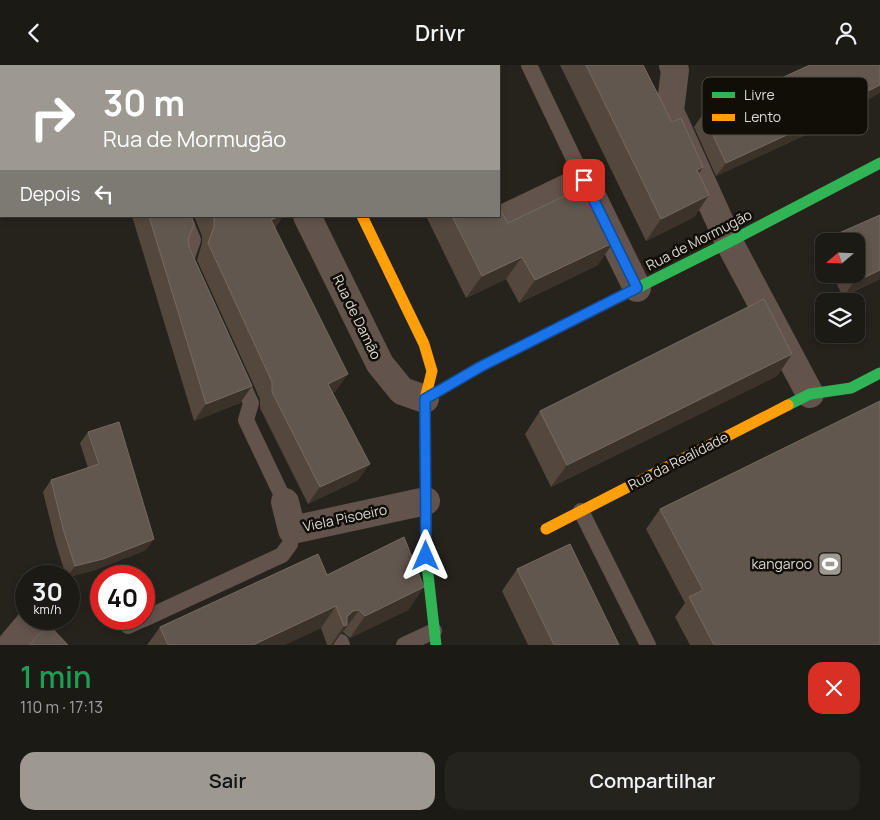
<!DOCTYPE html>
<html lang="pt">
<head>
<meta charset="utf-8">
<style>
  body { margin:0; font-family:Manrope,sans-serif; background:#25231e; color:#f1f3f6; height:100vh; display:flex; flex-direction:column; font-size:19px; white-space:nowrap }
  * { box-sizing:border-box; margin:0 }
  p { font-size:16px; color:#a0a1a0 }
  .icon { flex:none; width:28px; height:28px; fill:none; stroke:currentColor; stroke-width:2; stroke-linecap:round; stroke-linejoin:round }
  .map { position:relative; height:580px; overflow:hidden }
  .drawer { display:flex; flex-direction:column; background:#1c1a15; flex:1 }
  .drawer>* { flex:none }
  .hud { position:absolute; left:0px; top:0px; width:500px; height:152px; box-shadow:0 2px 8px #0003,0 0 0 1px #3a3834; background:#9d9991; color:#fff; overflow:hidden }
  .needle { width:32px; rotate:251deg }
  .controls { position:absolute; left:815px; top:168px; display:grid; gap:10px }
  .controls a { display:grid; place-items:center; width:50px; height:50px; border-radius:10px; background:#1c1a15; box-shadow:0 2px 8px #0003,0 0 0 1px #3a3834; font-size:25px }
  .speed { position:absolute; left:15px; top:500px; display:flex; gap:10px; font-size:25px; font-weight:700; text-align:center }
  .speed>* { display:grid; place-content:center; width:65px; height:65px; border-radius:50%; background:#1c1a15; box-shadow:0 2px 8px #0003,0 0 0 1px #3a3834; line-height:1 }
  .speed small { font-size:12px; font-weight:400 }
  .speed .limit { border:8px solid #d22; background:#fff; color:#111 }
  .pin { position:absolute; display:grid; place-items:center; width:42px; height:42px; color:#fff; margin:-21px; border-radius:10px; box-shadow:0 2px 8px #0006 }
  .me { position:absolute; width:55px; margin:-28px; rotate:0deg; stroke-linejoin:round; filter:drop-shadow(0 0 4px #0008) }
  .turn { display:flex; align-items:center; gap:18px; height:105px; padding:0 20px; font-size:22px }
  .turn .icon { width:65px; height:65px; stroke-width:2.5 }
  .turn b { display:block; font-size:35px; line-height:42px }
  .then { display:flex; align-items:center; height:48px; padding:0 20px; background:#0003; gap:10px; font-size:19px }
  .round { display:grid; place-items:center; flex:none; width:52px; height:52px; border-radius:15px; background:#25231e }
  .head { display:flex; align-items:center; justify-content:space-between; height:85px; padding:0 20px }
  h1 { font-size:30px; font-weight:600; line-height:38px; color:#1e9e55 }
  .button { display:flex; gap:10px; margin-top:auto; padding:10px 20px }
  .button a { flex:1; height:58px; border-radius:15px; background:#9d9991; color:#111; font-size:20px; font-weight:600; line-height:58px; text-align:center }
  .button a+a { background:#25231e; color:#f1f3f6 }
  header { display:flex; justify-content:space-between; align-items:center; height:65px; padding:0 20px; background:#1c1a15; font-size:22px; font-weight:600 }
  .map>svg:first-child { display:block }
</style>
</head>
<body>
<header><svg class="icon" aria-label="back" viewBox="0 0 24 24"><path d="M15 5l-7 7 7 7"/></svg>Drivr<svg class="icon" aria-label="person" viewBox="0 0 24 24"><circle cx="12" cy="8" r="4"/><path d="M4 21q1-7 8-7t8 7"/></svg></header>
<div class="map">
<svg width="880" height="580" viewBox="0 0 880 580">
  <rect width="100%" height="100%" fill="#26231c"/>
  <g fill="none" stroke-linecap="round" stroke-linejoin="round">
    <g stroke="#62534c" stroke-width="16">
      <polyline points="117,0 118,1"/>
      <polyline points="529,0 584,115"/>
      <polyline points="183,151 193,175 186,195 191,205"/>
      <polyline points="238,310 251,338 246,355 285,437"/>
      <polyline points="581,446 648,580"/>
      <polyline points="144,554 282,490 290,479 292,465"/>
      <polyline points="128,561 143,554"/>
      <polyline points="341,577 342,580"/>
      <polyline points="404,580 434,566"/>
    </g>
    <g stroke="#62534c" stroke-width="28">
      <polyline points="233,0 234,1"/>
      <polyline points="289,0 290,1"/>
      <polyline points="673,0 675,5 670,46 729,177 810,329"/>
      <polyline points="307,151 380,299 402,326 425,334"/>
      <polyline points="494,151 496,157 584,115 637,223"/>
      <polyline points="285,437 292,465 426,436"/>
      <polyline points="11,580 33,554"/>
    </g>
    <g stroke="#30b455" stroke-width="11">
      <polyline points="425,334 480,302 729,177 880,98"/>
      <polyline points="788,340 810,329 851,323 880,308"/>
      <polyline points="425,346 426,491 436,580"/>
    </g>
    <g stroke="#ff9f0a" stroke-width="11">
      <polyline points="362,151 424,279 432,306 425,334 425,346"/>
      <polyline points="546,464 788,340"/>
    </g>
  </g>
  <g fill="#53473e">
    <rect x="352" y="0" width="80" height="1"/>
    <polygon points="560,0 643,0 672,57 703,102 699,109 709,130 694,152 646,176"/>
    <polygon points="866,36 858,46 716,111 694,62 703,49"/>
    <polygon points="880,150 880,214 843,232 832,209 856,209 856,176 828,176 830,172"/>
    <polygon points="132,151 191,151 188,175 189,182 252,321 240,338 194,356"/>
    <polygon points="194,151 283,151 275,163 336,326 332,328 358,415 308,439 260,343 260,334 197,195 202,178 202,171"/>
    <polygon points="426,151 499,151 508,158 598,200 519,238 506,214 466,233"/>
    <polygon points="824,182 824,192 821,186"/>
    <polygon points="792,289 777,311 551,422 525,369 540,346"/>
    <polygon points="88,367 146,485 95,505 69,512 69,511 66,511 56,479 43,427 51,415 88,403 80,378"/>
    <polygon points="660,444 880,580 690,580 675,552 685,538 646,464"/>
    <polygon points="517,504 619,580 528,580 502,526"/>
    <polygon points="327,510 424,522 408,545 350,573 343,567 342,567 333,580 327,580 321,563 284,580 147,580 160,562"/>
  </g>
  <g fill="#3b322a">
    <polygon points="880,20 880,28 866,36 858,46 716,111 726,98"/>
    <polygon points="0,72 1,72 1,78 0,79"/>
    <polygon points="703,102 688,124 697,105"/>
    <polygon points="709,130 694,152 646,176 661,154"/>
    <polygon points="279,151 283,151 272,166 271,155"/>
    <polygon points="613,178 598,200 519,238 535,215"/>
    <polygon points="522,192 506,214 466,233 482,211"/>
    <polygon points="880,205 880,214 843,232 853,218"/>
    <polygon points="792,289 777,311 551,422 567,400"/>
    <polygon points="348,309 336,326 316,336 328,319"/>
    <polygon points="252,321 240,338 194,356 206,339"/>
    <polygon points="370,399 358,415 308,439 320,422"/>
    <polygon points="154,474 146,485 95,505 69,512 68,511 75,501"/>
    <polygon points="424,522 408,545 350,573 365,551"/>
    <polygon points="336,541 321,563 284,580 253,580"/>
    <polygon points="359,545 343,567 342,567 333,580 331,580 344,561 347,552 353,546"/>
  </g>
  <g fill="#62574e" stroke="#756b62">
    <polygon points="57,0 68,0 68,1 53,1"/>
    <polygon points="210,0 218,0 219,1 207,1"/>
    <polygon points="378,0 432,0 432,1 379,1"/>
    <polygon points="586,0 643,0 672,57 681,53 703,102 697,105 709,130 661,154"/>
    <polygon points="810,0 880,0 880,20 864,28 867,33 726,98 703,49"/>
    <rect x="0" y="27" width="1" height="45"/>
    <polygon points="583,122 613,178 535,215 522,192 482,211 452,151 499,151 499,143 508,158"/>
    <polygon points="880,150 880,205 853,218 848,209 856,209 856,176 832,176 830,172"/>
    <polygon points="149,151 191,151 194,159 188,175 189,182 252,321 206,339"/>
    <polygon points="213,151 279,151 271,155 348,309 328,319 370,399 320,422 272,327 272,317 208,178 214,162 214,154"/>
    <polygon points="764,234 792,289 567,400 540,346"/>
    <polygon points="880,336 880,580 714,580 689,532 703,525 660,444"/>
    <polygon points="119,357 154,474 103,494 75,501 64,467 51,415 99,399 88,367"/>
    <polygon points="404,472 424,522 365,551 359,545 353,546 347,552 347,560 344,561 336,541 253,580 168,580 160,562 318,489 327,510"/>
    <polygon points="570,479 619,580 554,580 517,504"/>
    <polygon points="48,559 68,580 29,580"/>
  </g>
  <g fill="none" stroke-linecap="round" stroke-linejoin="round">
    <g stroke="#114b97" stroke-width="12">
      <polyline id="route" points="426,491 425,334 480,302 637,223 584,115"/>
    </g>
    <use href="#route" stroke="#1a73e8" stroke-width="9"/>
  </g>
  <defs>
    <g id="stadium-square" transform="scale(1.25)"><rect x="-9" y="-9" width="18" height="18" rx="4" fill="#9d9991" stroke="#110e08"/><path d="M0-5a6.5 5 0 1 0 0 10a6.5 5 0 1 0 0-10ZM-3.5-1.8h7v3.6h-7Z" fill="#fff"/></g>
  </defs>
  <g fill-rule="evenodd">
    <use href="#stadium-square" x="830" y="499"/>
  </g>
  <g text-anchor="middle" stroke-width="5" stroke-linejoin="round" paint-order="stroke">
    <g font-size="14" fill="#ddd9d0" stroke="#110e08">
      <text transform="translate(699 175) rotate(-27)" y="5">Rua de Mormugão</text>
      <text transform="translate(357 252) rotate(64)" y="5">Rua de Damão</text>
      <text transform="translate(678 396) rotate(-27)" y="5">Rua da Realidade</text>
      <text transform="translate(345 453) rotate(-12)" y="5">Viela Pisoeiro</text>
    </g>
    <g font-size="14" fill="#ddd9d0" stroke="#110e08" text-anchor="end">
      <text x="812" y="504">kangaroo</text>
    </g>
  </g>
  <rect x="702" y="12" width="166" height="58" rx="8" fill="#110e08" stroke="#4e4b44" stroke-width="1"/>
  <rect x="712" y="27" width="23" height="6" fill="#30b455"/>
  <rect x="712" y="49" width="23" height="7" fill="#ff9f0a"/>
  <g font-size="14" fill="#ddd9d0">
    <text x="744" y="35">Livre</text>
    <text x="744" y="57">Lento</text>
  </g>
</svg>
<div class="controls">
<a><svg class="needle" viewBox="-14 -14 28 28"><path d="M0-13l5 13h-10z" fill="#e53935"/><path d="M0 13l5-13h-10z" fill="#a0a1a0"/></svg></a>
<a><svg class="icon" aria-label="layers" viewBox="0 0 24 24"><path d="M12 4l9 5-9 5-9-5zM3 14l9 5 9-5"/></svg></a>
</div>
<div class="speed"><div>30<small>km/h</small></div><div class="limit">40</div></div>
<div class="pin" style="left:584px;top:115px;background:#d93025"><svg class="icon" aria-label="arrive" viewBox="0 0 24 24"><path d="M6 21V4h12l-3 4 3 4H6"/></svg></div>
<svg class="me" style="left:426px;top:491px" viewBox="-20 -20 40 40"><path d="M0-17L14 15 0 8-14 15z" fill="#1a73e8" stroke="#fff" stroke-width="4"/></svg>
<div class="hud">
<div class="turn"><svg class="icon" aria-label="right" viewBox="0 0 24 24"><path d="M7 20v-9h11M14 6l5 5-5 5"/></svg><div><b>30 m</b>Rua de Mormugão</div></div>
<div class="then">Depois<svg class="icon" aria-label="left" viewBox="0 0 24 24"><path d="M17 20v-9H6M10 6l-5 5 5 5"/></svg></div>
</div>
</div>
<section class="drawer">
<div class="head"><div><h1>1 min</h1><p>110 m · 17:13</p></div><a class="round" style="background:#d93025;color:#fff"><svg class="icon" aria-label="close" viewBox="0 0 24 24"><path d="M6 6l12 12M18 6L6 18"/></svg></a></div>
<div class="button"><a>Sair</a><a>Compartilhar</a></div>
</section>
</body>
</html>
